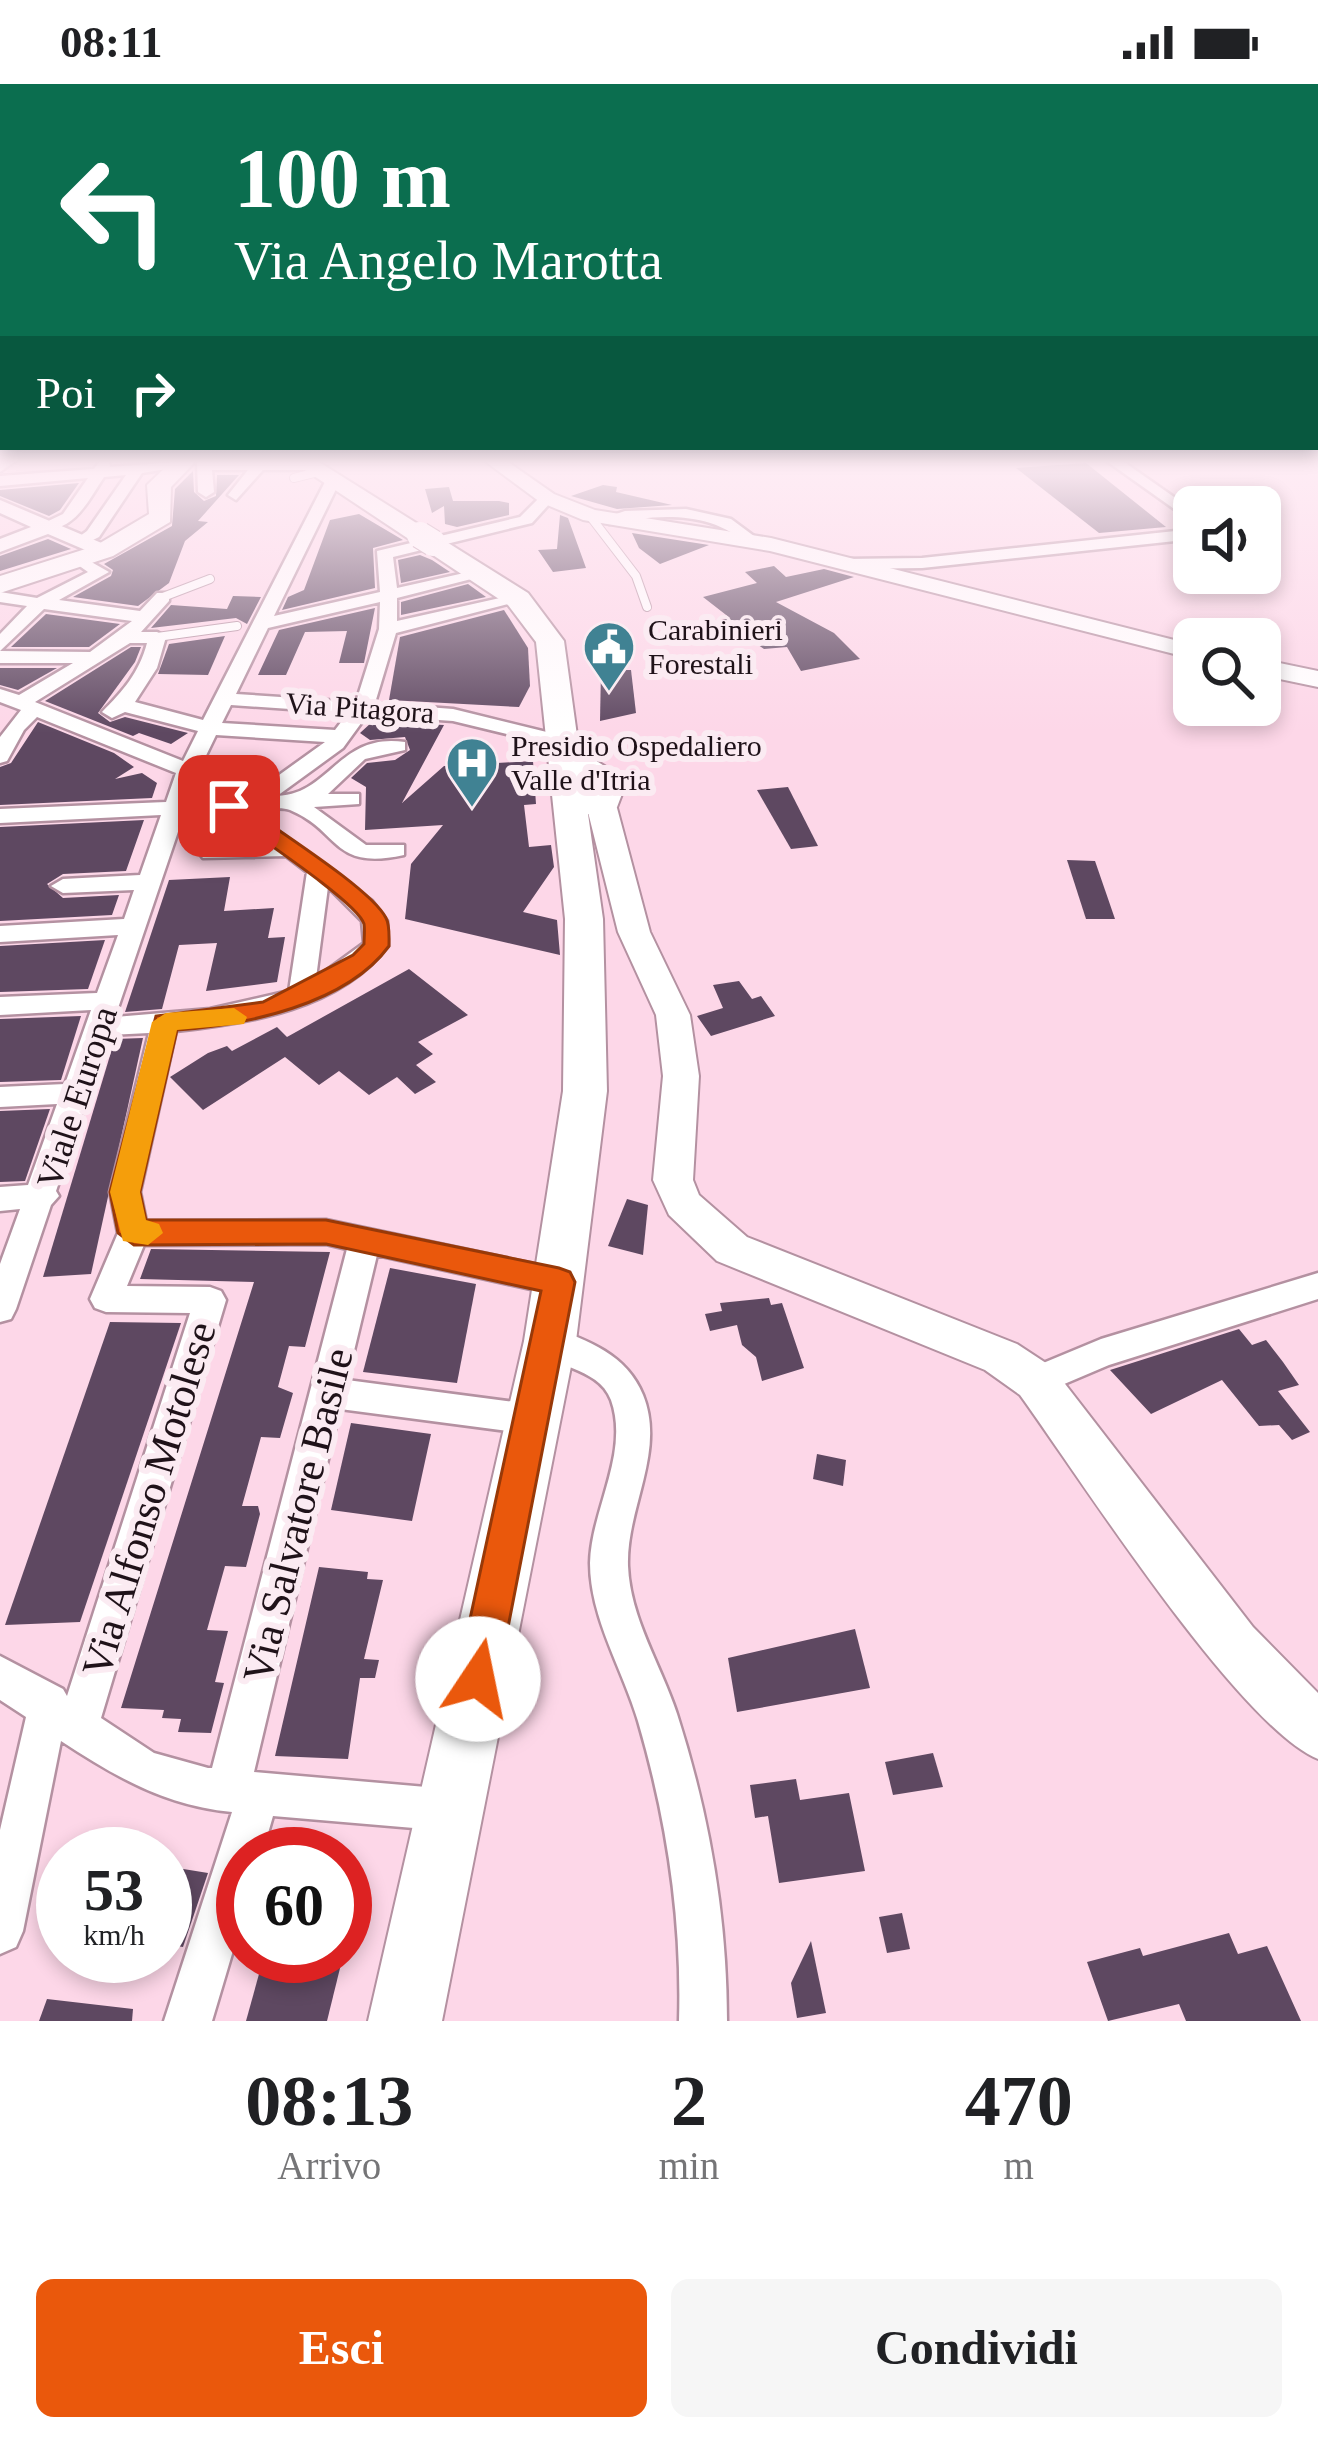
<!DOCTYPE html>
<html lang="it">
<head>
<meta charset="utf-8">
<style>
  body { margin:0; font-family:Georgia,serif; background:#f6f6f6; color:#202124; height:100vh; display:flex; flex-direction:column; font-size:45px; white-space:nowrap }
  * { box-sizing:border-box; margin:0 }
  p { font-size:39px; color:#757577 }
  .icon { flex:none; width:66px; height:66px; fill:none; stroke:currentColor; stroke-width:2; stroke-linecap:round; stroke-linejoin:round }
  .map { position:relative; height:1937px; overflow:hidden }
  .details { display:flex; flex-direction:column; background:#fff; flex:1 }
  .details>* { flex:none }
  .banner { position:absolute; left:0px; top:0px; width:1320px; height:366px; box-shadow:0 6px 18px #0003; background:#0b6e4f; color:#fff; overflow:hidden }
  .controls { position:absolute; left:1173px; top:402px; display:grid; gap:24px }
  .controls a { display:grid; place-items:center; width:108px; height:108px; border-radius:18px; background:#fff; box-shadow:0 6px 18px #0003; font-size:60px }
  .speed { position:absolute; left:36px; top:1743px; display:flex; gap:24px; font-size:60px; font-weight:700; text-align:center }
  .speed>* { display:grid; place-content:center; width:156px; height:156px; border-radius:50%; background:#fff; box-shadow:0 6px 18px #0003; line-height:1 }
  .speed small { font-size:30px; font-weight:400 }
  .speed .limit { border:18px solid #d22; background:#fff; color:#111 }
  .pin { position:absolute; display:grid; place-items:center; width:102px; height:102px; color:#fff; margin:-51px; border-radius:24px; box-shadow:0 6px 18px #0006 }
  .me { position:absolute; width:132px; margin:-66px; rotate:11deg; stroke-linejoin:round; filter:drop-shadow(0 0 9px #0008) }
  .turn { display:flex; align-items:center; gap:42px; height:252px; padding:0 36px; font-size:54px }
  .turn .icon { width:156px; height:156px; stroke-width:2.5 }
  .turn b { display:block; font-size:84px; line-height:102px }
  .then { display:flex; align-items:center; height:114px; padding:0 36px; background:#0003; gap:24px; font-size:45px }
  .eta { display:flex; justify-content:space-evenly; align-items:center; height:204px; text-align:center }
  .eta b { font-size:72px; font-weight:800; line-height:84px }
  .cta { display:flex; gap:24px; margin-top:auto; padding:24px 36px }
  .cta a { flex:1; height:138px; border-radius:18px; background:#ea580c; color:#fff; font-size:48px; font-weight:800; line-height:138px; text-align:center }
  .cta a+a { background:#f6f6f6; color:#202124 }
  .status { display:flex; justify-content:space-between; align-items:center; height:84px; padding:0 60px; background:#fff; direction:ltr }
  .status svg { height:33px; fill:currentColor }
  .map>svg:first-child { display:block }
</style>
</head>
<body>
<div class="status"><b>08:11</b><svg viewBox="0 0 49 12"><path d="M0 12V9h3v3zM5 12V6h3v6zM10 12V3h3v9zM15 12V0h3v12zM26 1h20v11H26zM47 4h2v5h-2z"/></svg></div>
<div class="map">
<svg width="1318" height="1937" viewBox="0 0 1318 1937">
  <rect width="100%" height="100%" fill="#fdd7e8"/>
  <g fill="#5e4861">
    <polygon points="1086,379 1166,443 1099,449 1016,384"/>
    <polygon points="193,387 194,408 204,417 216,412 217,391 239,391 198,437 208,438 185,457 169,499 138,522 73,513 111,492 113,486 104,480 172,442 175,405"/>
    <polygon points="79,399 60,426 49,432 0,412 0,406"/>
    <polygon points="603,401 617,403 616,408 672,421 617,425 571,412"/>
    <polygon points="449,403 453,417 499,417 509,419 509,431 457,443 445,440 444,422 432,429 425,405"/>
    <polygon points="359,430 403,456 373,464 375,504 282,526 288,513 304,506 330,436"/>
    <polygon points="560,431 568,434 586,484 553,488 538,466 557,465"/>
    <polygon points="632,449 709,461 660,480 639,464"/>
    <polygon points="48,455 71,465 0,487 0,472"/>
    <polygon points="420,471 432,476 450,488 401,499 398,476"/>
    <polygon points="774,482 786,493 824,485 854,493 776,518 834,549 860,575 801,587 787,563 764,565 722,536 730,534 703,513 757,499 745,488"/>
    <polygon points="468,500 486,513 401,531 401,518"/>
    <polygon points="233,512 261,513 247,540 236,534 151,544 171,521 227,525"/>
    <polygon points="375,524 364,579 339,579 347,547 305,548 286,591 258,591 279,546"/>
    <polygon points="504,526 528,564 530,602 519,623 389,616 400,553"/>
    <polygon points="46,530 120,540 89,563 11,563"/>
    <polygon points="225,552 208,591 158,590 169,560"/>
    <polygon points="131,563 141,563 135,578 98,629 110,638 125,633 188,649 171,660 139,649 133,652 45,617"/>
    <polygon points="0,584 57,584 18,606 0,601"/>
    <polygon points="601,586 631,586 636,629 600,637"/>
    <polygon points="38,638 114,669 134,683 115,695 142,689 157,699 152,714 0,721 0,683 11,679"/>
    <polygon points="372,638 444,641 402,719 444,682 533,677 536,720 524,721 529,763 551,761 554,783 523,828 557,836 560,871 405,835 411,780 443,741 365,746 366,703 351,694 367,679 395,676 410,666 405,653 370,656 360,649"/>
    <polygon points="788,703 818,762 791,765 757,706"/>
    <polygon points="144,736 126,787 63,790 47,800 63,814 119,811 112,831 0,837 0,743"/>
    <polygon points="1067,776 1095,777 1115,835 1086,835"/>
    <polygon points="230,793 224,827 274,824 268,854 285,853 277,898 206,907 217,859 179,861 162,925 125,928 169,796"/>
    <polygon points="105,856 88,905 0,908 0,862"/>
    <polygon points="409,885 468,931 418,958 433,970 416,981 436,998 415,1010 397,993 369,1011 339,987 319,1001 285,973 203,1026 170,993 208,969 227,962 232,967 277,943 287,953"/>
    <polygon points="739,897 752,915 761,912 775,932 711,952 697,932 723,924 713,901"/>
    <polygon points="81,932 61,996 0,998 0,935"/>
    <polygon points="143,954 91,1190 43,1193 115,955"/>
    <polygon points="50,1025 25,1097 0,1098 0,1027"/>
    <polygon points="627,1115 648,1121 643,1171 608,1162"/>
    <polygon points="151,1165 330,1168 305,1263 289,1262 278,1303 293,1309 280,1354 261,1353 242,1422 258,1422 260,1430 246,1483 225,1482 207,1546 228,1547 215,1598 224,1599 211,1649 178,1648 181,1635 162,1634 164,1626 121,1624 254,1198 140,1195"/>
    <polygon points="390,1184 476,1200 457,1299 363,1288"/>
    <polygon points="769,1214 771,1221 782,1219 804,1284 762,1297 756,1273 742,1261 737,1241 710,1247 705,1230 722,1227 720,1219"/>
    <polygon points="110,1238 181,1239 80,1538 5,1541"/>
    <polygon points="1239,1245 1252,1261 1266,1256 1283,1278 1299,1301 1278,1307 1310,1348 1292,1356 1279,1341 1259,1342 1222,1296 1151,1330 1110,1286"/>
    <polygon points="351,1339 431,1350 412,1437 331,1426"/>
    <polygon points="817,1370 846,1376 843,1402 813,1395"/>
    <polygon points="319,1483 368,1488 367,1495 383,1496 364,1575 379,1576 375,1594 360,1594 348,1675 275,1672"/>
    <polygon points="855,1545 870,1604 737,1628 728,1574"/>
    <polygon points="933,1669 943,1703 893,1711 885,1678"/>
    <polygon points="796,1695 800,1716 849,1709 865,1787 779,1799 768,1732 755,1734 750,1701"/>
    <polygon points="165,1782 208,1789 183,1863 165,1860"/>
    <polygon points="902,1829 910,1865 887,1869 879,1833"/>
    <polygon points="1229,1849 1238,1870 1267,1862 1301,1937 1186,1937 1179,1920 1108,1937 1087,1878 1140,1864 1143,1872"/>
    <polygon points="811,1857 826,1929 797,1934 791,1899"/>
    <polygon points="264,1872 343,1872 327,1937 246,1937"/>
    <polygon points="47,1915 133,1925 132,1937 39,1937"/>
  </g>
  <g fill="none" stroke-linecap="round" stroke-linejoin="round">
    <g stroke="#b491a1" stroke-width="10">
      <g id="service">
        <polyline points="294,394 318,388"/>
        <polyline points="590,432 636,492 647,523"/>
        <polyline points="163,513 210,495"/>
        <polyline points="157,553 237,542"/>
      </g>
    </g>
    <g stroke="#b491a1" stroke-width="5">
      <g id="minor">
        <path d="M99 378H109L110 383 176 378 185 382 142 389 99 453 81 462 73 457 87 447 126 391 104 393C88 417 75 447 42 446V440L63 430 88 394 0 402V392L94 385Z"/>
        <polygon points="197,378 311,378 317,382 310,386 263,386 236,416 228,411 248,386 212,386 214,408 206,413 198,408"/>
        <polygon points="1108,378 1124,378 1194,427 1194,439"/>
        <path d="M327 394 340 397 274 532 380 508 377 467 520 433 542 411H552V417L532 439 393 473 397 504 482 485 491 490 397 514V537L518 510 527 515 396 549 375 619 453 625 567 653 570 657 560 663 453 637 367 631 343 664 277 712C331 710 339 648 405 658V666L365 675 328 710H359V720L314 723 366 761H404V771C331 787 341 747 290 726 280 722 262 726 251 727L372 817 387 837 388 862C340 925 250 939 176 947L140 1108 146 1137 326 1136 558 1185 569 1189 574 1198 569 1207 558 1211 377 1171 347 1296 530 1320 542 1324 547 1335 542 1346 530 1350 340 1325 254 1688 449 1705 464 1711 470 1726 464 1741 449 1747 273 1732 262 1770H243V1833L212 1937H164L232 1728C166 1722 114 1692 61 1657L23 1847 16 1863 0 1870V1746L26 1633 0 1616V1572L63 1605 67 1612 190 1229 106 1228 95 1224 90 1215 118 1149 110 1108 149 949 109 951 56 1107 59 1112 51 1121 16 1225 11 1235 0 1238V1180L20 1125 0 1127V1103L28 1101 57 1020 0 1023V1003L65 1000 91 926 0 931V913L97 909 118 851 0 858V842L124 835 134 806 63 809 51 802 63 795 140 791 161 731 0 739V725L166 718 176 689 37 633 24 646 7 677 0 679V653L21 626 0 618V605L19 611 73 579H0V567L90 568 132 537 44 525 0 567V550L27 522 0 518V508L37 514 88 488 71 476 79 471 109 488 59 516 140 527 157 509H169V517L141 548H157L166 553 157 584 135 618 203 636ZM380 518 379 545 356 618 236 610 268 544ZM130 559H147C139 589 123 607 102 628L112 634 125 628 198 647 183 677 35 618ZM231 621 348 629 335 646 222 639ZM216 651 325 658 254 709 200 684ZM195 697 234 713 236 714 188 716ZM203 729 195 764 203 774 286 772 307 788 289 907 210 925 115 933 184 730ZM225 729 268 759 218 762ZM328 803 362 837 364 859 316 894ZM326 1160 347 1165 212 1684H208L154 1669 101 1634 226 1216 221 1207 210 1203 127 1202 144 1161Z"/>
        <path d="M686 425 731 435 762 458 748 461C711 426 656 430 609 440L601 435 625 427Z"/>
        <polygon points="1194,445 1194,455 922,484 845,485 837,480 845,475 922,474"/>
        <polygon points="1318,1189 1318,1215 1109,1281 1036,1312 1024,1307 1019,1297 1024,1287 1101,1255"/>
        <path d="M550 1243C588 1256 627 1271 643 1311 666 1368 626 1424 628 1482 630 1534 661 1581 677 1630 709 1730 727 1831 727 1937H679C682 1834 667 1736 638 1637 623 1586 590 1534 590 1479 591 1426 630 1369 611 1316 598 1281 548 1286 533 1257L538 1247Z"/>
      </g>
    </g>
    <g stroke="#b491a1" stroke-width="5">
      <g id="tertiary">
        <polygon points="0,378 14,378 0,388"/>
        <polygon points="0,416 111,463 114,467 97,471 48,450 0,468 0,455 31,443 0,429"/>
      </g>
    </g>
    <g stroke="#b491a1" stroke-width="4">
      <g id="secondary">
        <polygon points="486,378 508,378 554,410 595,426 771,454 1194,561 1194,575 770,467 583,436 540,418"/>
        <polygon points="1260,575 1318,587 1318,603 1260,591"/>
        <path d="M602 715 617 724 650 848 690 931 699 992 693 1096 699 1111 747 1153 1017 1260 1052 1283 1253 1543 1318 1609V1675C1238 1642 1078 1391 1020 1311L985 1286 717 1177 669 1131 653 1096 663 992 656 931 618 848 587 724Z"/>
      </g>
    </g>
    <g stroke="#b491a1" stroke-width="4">
      <g id="primary">
        <polygon points="171,378 195,378 171,403 170,438 113,472 0,509 0,492 95,462 149,430 147,401"/>
        <polygon points="293,378 319,378 528,509 564,557 579,666 606,683 622,710 614,731 588,730 603,835 607,1007 576,1257 442,1937 368,1937 524,1257 563,1007 565,835 536,558 508,521"/>
      </g>
    </g>
    <use href="#service" stroke="#fff" stroke-width="8"/>
    <use href="#minor" fill="#fff" fill-rule="evenodd"/>
    <use href="#tertiary" fill="#fff" fill-rule="evenodd"/>
    <use href="#secondary" fill="#fff" fill-rule="evenodd"/>
    <use href="#primary" fill="#fff" fill-rule="evenodd"/>
    <g stroke="#b491a1" stroke-width="28" stroke-linecap="butt">
      <polyline id="primary-bridge" points="420,451 433,459"/>
    </g>
    <use href="#primary-bridge" stroke="#fff" stroke-width="26"/>
  </g>
  <linearGradient id="sky" x2="0" y2="1"><stop stop-color="#8faae2"/><stop offset="0.58" stop-color="#feedf5"/><stop offset="1" stop-color="#feedf5" stop-opacity="0"/></linearGradient>
  <rect width="1318" height="649" fill="url(#sky)"/>
  <path fill="#ea580c" stroke="#983908" stroke-width="3" d="M221 717H237C270 742 371 804 386 834 390 841 389 853 389 862 346 921 245 941 177 946L140 1108 146 1136H326L559 1184 570 1188 575 1198 498 1595 492 1610 478 1616 463 1610 457 1595 541 1207 326 1160 134 1161 118 1149 110 1108 156 932 263 918 353 871 364 860C364 853 365 847 364 840 358 818 247 746 221 726Z"/>
  <polygon fill="#f59e0b" points="234,924 247,933 244,940 177,946 140,1108 146,1136 159,1140 163,1149 148,1161 123,1157 110,1108 152,938 166,929"/>
  <defs>
    <g id="civic-pin" transform="scale(2.7)"><path d="M0 17L-7.5 6A9.5 9.5 0 1 1 7.5 6Z" fill="#408293" stroke="#fbebf2"/><path d="M-.6-6.5H3V-4.5H.6V-3L4-1V1h2V6H-6V1h2V-1L-.6-3ZM-1.2 2.5V6h2.4V2.5Z" fill="#fff"/></g>
    <g id="hospital-pin" transform="scale(2.7)"><path d="M0 17L-7.5 6A9.5 9.5 0 1 1 7.5 6Z" fill="#408293" stroke="#fbebf2"/><path d="M-5-5h3v3.5h4V-5h3V5h-3V1.5h-4V5h-3Z" fill="#fff"/></g>
  </defs>
  <g fill-rule="evenodd">
    <use href="#civic-pin" x="609" y="563"/>
    <use href="#hospital-pin" x="472" y="679"/>
  </g>
  <g text-anchor="middle" stroke-width="12" stroke-linejoin="round" paint-order="stroke">
    <g font-size="30" fill="#1f1219" stroke="#fbebf2" text-anchor="start">
      <text x="648" y="556">Carabinieri<tspan x="648" dy="34">Forestali</tspan></text>
      <text x="511" y="672">Presidio Ospedaliero<tspan x="511" dy="34">Valle d'Itria</tspan></text>
    </g>
    <g font-size="30" fill="#1f1219" stroke="#fbebf2">
      <text transform="translate(360 624) rotate(4)" y="10">Via Pitagora</text>
    </g>
    <g font-size="36" fill="#1f1219" stroke="#fbebf2">
      <text transform="translate(76 1013) rotate(-72)" y="13">Viale Europa</text>
    </g>
    <g font-size="42" fill="#1f1219" stroke="#fbebf2">
      <text transform="translate(148 1415) rotate(-73)" y="15">Via Alfonso Motolese</text>
      <text transform="translate(297 1431) rotate(-76)" y="15">Via Salvatore Basile</text>
    </g>
  </g>
</svg>
<div class="controls">
<a><svg class="icon" aria-label="sound" viewBox="0 0 24 24"><path d="M4 9h4l5-4v14l-5-4H4zM17 9q2 3 0 6"/></svg></a>
<a><svg class="icon" aria-label="search" viewBox="0 0 24 24"><circle cx="10" cy="10" r="6"/><path d="M15 15l6 6"/></svg></a>
</div>
<div class="speed"><div>53<small>km/h</small></div><div class="limit">60</div></div>
<div class="pin" style="left:229px;top:722px;background:#d93025"><svg class="icon" aria-label="arrive" viewBox="0 0 24 24"><path d="M6 21V4h12l-3 4 3 4H6"/></svg></div>
<svg class="me" style="left:478px;top:1595px" viewBox="-20 -20 40 40"><circle r="19" fill="#fff"/><path d="M0-13L10 11 0 6-10 11z" fill="#ea580c"/></svg>
<div class="banner">
<div class="turn"><svg class="icon" aria-label="left" viewBox="0 0 24 24"><path d="M17 20v-9H6M10 6l-5 5 5 5"/></svg><div><b>100 m</b>Via Angelo Marotta</div></div>
<div class="then">Poi<svg class="icon" aria-label="right" viewBox="0 0 24 24"><path d="M7 20v-9h11M14 6l5 5-5 5"/></svg></div>
</div>
</div>
<section class="details">
<div class="eta">
<div><b>08:13</b><p>Arrivo</p></div>
<div><b>2</b><p>min</p></div>
<div><b>470</b><p>m</p></div>
</div>
<div class="cta"><a>Esci</a><a>Condividi</a></div>
</section>
</body>
</html>
